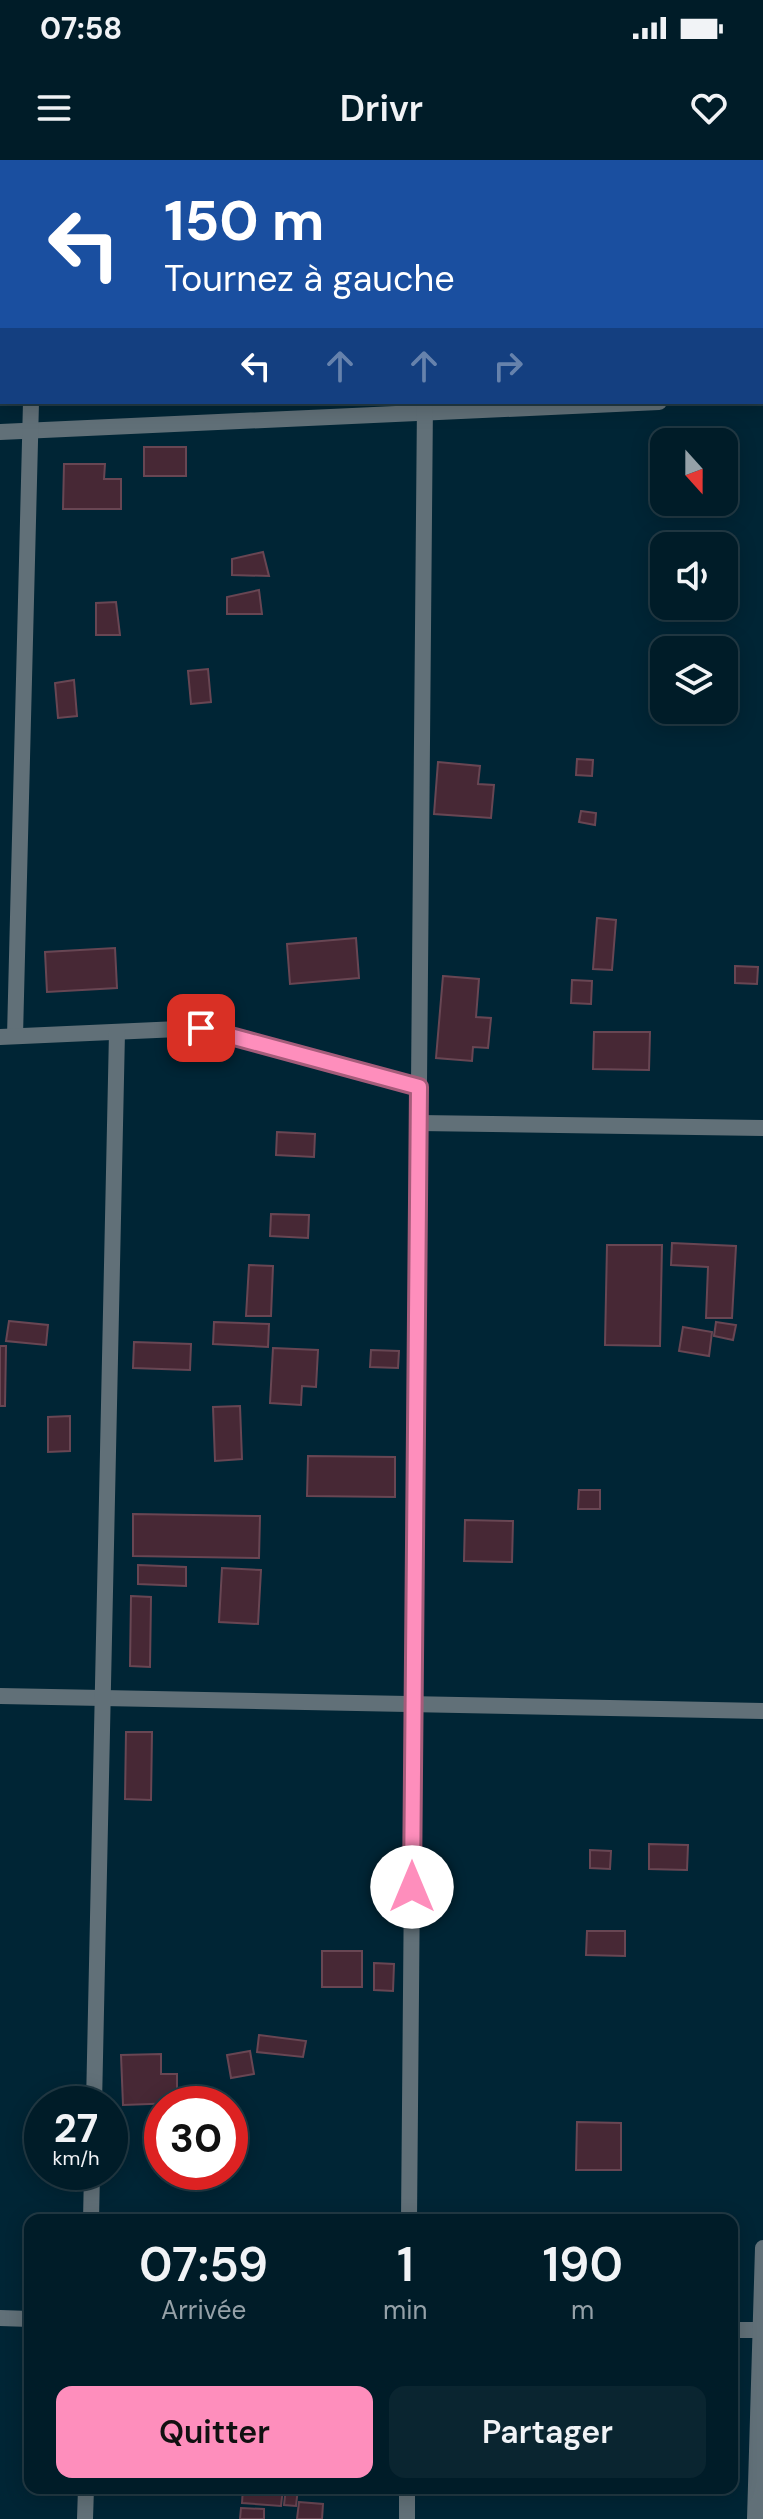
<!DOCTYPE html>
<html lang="fr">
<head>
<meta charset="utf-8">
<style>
  body { margin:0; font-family:"DM Sans",sans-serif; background:#0a2530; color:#f1f3f6; height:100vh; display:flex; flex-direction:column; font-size:30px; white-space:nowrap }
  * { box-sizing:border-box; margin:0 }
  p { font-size:26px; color:#95a1a8 }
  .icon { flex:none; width:44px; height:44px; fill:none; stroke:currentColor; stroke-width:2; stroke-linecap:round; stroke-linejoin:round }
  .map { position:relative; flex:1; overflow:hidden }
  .sheet { position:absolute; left:24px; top:2054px; width:714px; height:280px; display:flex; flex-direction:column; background:#001c28; border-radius:16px; box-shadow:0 4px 20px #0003,0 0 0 2px #223a45 }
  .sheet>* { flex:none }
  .top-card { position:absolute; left:0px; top:0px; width:764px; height:244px; box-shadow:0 4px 20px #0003,0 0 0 2px #223a45; background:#1a4fa0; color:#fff; overflow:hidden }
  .needle { width:52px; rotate:159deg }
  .controls { position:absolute; left:650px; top:268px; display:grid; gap:16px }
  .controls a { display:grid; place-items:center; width:88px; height:88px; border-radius:16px; background:#001c28; box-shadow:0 4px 20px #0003,0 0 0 2px #223a45; font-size:40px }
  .speed { position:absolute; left:24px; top:1926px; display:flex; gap:16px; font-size:40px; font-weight:700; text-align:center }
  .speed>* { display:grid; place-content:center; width:104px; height:104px; border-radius:50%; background:#001c28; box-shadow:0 4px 20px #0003,0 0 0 2px #223a45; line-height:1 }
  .speed small { font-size:20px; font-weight:400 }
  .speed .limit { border:12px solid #d22; background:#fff; color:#111 }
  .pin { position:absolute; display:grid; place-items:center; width:68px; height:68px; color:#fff; margin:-34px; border-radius:16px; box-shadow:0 4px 12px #0006 }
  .me { position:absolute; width:88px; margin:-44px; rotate:0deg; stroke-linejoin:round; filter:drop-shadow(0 0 6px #0008) }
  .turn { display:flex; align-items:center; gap:28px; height:168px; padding:0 32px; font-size:36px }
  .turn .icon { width:104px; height:104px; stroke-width:2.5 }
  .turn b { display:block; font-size:56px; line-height:68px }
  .lanes { display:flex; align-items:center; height:76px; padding:0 32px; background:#0003; justify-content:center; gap:40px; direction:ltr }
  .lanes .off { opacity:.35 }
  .eta { display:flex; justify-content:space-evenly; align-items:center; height:136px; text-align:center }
  .eta b { font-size:48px; font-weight:600; line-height:56px }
  .primary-button { display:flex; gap:16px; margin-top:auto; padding:16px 32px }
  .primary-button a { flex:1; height:92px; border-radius:16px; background:#fe8ebc; color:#111; font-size:32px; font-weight:600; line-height:92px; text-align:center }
  .primary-button a+a { background:#0a2530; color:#f1f3f6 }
  .status { display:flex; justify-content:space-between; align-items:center; height:56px; padding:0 40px; background:#001c28; direction:ltr }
  .status svg { height:22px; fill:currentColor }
  header { display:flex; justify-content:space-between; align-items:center; height:104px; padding:0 32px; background:#001c28; font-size:36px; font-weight:600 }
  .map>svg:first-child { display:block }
</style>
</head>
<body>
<div class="status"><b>07:58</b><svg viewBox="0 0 49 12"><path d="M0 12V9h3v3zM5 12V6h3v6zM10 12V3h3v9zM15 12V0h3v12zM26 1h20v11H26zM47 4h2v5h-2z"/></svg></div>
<header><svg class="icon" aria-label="menu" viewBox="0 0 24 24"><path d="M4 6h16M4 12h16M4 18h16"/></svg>Drivr<svg class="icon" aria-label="heart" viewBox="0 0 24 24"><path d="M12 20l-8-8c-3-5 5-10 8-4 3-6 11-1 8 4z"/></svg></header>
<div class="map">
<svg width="763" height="2359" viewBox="0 0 763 2359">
  <rect width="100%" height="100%" fill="#002535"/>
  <g fill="#472835" stroke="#684653" stroke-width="2">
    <rect x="144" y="287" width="42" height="29"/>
    <polygon points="64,304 105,304 104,319 121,319 121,349 63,349"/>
    <polygon points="263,392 269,416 232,415 232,399"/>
    <polygon points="259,430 262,454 227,454 227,437"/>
    <polygon points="116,442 120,475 96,475 96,443"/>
    <polygon points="208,509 211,542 191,544 188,511"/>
    <polygon points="74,520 77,556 58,558 55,523"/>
    <polygon points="577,599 593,600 592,616 576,615"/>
    <polygon points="438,602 480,606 478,624 494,625 491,658 434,654"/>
    <polygon points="581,651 596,653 595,665 579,662"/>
    <polygon points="597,758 616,760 612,810 593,809"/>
    <polygon points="356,778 359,818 290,824 287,784"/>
    <polygon points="115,788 117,828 47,832 45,792"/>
    <polygon points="735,806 758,807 757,824 735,823"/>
    <polygon points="443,816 479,819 476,857 491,858 488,888 473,887 472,901 436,898"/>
    <polygon points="572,820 592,821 591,844 571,843"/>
    <polygon points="594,872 650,872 649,910 593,909"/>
    <polygon points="277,972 315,974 314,997 276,995"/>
    <polygon points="271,1054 309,1055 308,1078 270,1076"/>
    <polygon points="672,1083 736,1086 732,1158 706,1158 708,1107 671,1105"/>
    <polygon points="607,1085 662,1085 660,1186 605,1185"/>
    <polygon points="249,1105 273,1106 271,1156 246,1156"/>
    <polygon points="9,1161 48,1165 46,1185 6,1181"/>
    <polygon points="214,1162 269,1164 268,1187 213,1184"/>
    <polygon points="716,1162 736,1165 733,1180 714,1176"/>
    <polygon points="683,1167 712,1172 709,1196 679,1191"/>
    <polygon points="134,1182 191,1184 190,1210 133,1208"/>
    <polygon points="0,1186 6,1186 5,1246 0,1246"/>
    <polygon points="273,1188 318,1190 316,1227 302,1226 301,1245 270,1243"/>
    <polygon points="371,1190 399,1191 398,1208 370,1207"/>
    <polygon points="240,1246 242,1299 215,1301 213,1247"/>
    <polygon points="70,1256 70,1291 48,1292 48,1257"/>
    <polygon points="308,1296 395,1297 395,1337 307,1336"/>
    <polygon points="579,1330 600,1330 600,1349 578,1349"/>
    <polygon points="133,1354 260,1356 259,1398 133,1396"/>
    <polygon points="465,1360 513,1361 512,1402 464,1401"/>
    <polygon points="138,1405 186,1407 186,1426 138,1424"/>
    <polygon points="222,1408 261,1410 258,1464 219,1462"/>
    <polygon points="131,1436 151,1437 150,1507 130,1506"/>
    <polygon points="126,1572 152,1572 151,1640 125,1639"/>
    <polygon points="649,1684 688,1685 687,1710 649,1709"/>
    <polygon points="590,1690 611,1691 610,1709 590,1708"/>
    <polygon points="587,1771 625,1771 625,1796 586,1795"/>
    <rect x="322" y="1791" width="40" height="36"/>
    <polygon points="374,1803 394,1804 393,1831 374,1830"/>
    <polygon points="259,1875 306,1881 303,1897 257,1892"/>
    <polygon points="250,1891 254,1914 231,1918 227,1895"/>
    <polygon points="161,1894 161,1914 177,1914 177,1943 123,1945 121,1895"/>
    <polygon points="577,1962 621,1963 621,2010 576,2010"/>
    <polygon points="243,2328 283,2328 281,2346 242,2343"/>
    <polygon points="286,2328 298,2328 296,2346 284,2345"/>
    <polygon points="299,2342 323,2344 322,2359 297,2359"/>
    <polygon points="241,2348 264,2349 264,2359 240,2359"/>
  </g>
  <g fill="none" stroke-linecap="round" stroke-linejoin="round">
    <g stroke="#617078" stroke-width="16">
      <polyline points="37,2 37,0"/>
      <polyline points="431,2 431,0"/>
      <polyline points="762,237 763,237"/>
      <polyline points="0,272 659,242"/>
      <polyline points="15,876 31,242"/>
      <polyline points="0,877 201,868 419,927"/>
      <polyline points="419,963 763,968"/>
      <polyline points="0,1536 763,1551"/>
      <polyline points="94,1944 117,872"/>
      <polyline points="91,2060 92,2012"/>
      <polyline points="409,2060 425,242"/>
      <polyline points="0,2158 30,2159"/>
      <polyline points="732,2170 763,2170"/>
      <polyline points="85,2359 86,2328"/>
      <polyline points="407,2359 407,2328"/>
      <polyline points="755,2359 763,2088"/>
    </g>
  </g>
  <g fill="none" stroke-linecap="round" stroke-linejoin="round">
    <g stroke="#a55c7a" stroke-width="20">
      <polyline id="route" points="201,868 419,927 412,1727"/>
    </g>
    <use href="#route" stroke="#fe8ebc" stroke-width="14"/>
  </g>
</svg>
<div class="controls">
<a><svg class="needle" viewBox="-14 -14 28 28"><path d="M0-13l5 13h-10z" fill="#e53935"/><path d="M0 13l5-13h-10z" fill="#95a1a8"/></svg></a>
<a><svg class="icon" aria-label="sound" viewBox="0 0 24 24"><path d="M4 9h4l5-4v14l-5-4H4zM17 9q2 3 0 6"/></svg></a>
<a><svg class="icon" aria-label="layers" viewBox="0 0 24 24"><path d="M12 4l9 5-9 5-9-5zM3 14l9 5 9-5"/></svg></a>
</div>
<div class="speed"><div>27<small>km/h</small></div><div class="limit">30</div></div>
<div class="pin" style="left:201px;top:868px;background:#d93025"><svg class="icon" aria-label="arrive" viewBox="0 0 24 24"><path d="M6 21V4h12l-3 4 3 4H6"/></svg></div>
<svg class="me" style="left:412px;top:1727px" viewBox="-20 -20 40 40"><circle r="19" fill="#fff"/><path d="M0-13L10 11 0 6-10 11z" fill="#fe8ebc"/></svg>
<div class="top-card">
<div class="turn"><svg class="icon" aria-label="left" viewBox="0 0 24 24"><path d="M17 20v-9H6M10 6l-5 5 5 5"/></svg><div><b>150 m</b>Tournez à gauche</div></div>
<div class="lanes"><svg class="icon" aria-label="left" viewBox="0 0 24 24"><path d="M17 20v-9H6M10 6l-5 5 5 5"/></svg><svg class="icon off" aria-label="ahead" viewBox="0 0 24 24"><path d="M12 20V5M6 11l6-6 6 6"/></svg><svg class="icon off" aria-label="ahead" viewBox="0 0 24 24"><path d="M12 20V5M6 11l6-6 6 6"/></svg><svg class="icon off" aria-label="right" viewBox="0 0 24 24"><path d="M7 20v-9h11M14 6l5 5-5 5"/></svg></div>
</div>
<section class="sheet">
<div class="eta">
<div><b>07:59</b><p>Arrivée</p></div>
<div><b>1</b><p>min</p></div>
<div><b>190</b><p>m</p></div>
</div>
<div class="primary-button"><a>Quitter</a><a>Partager</a></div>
</section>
</div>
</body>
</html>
